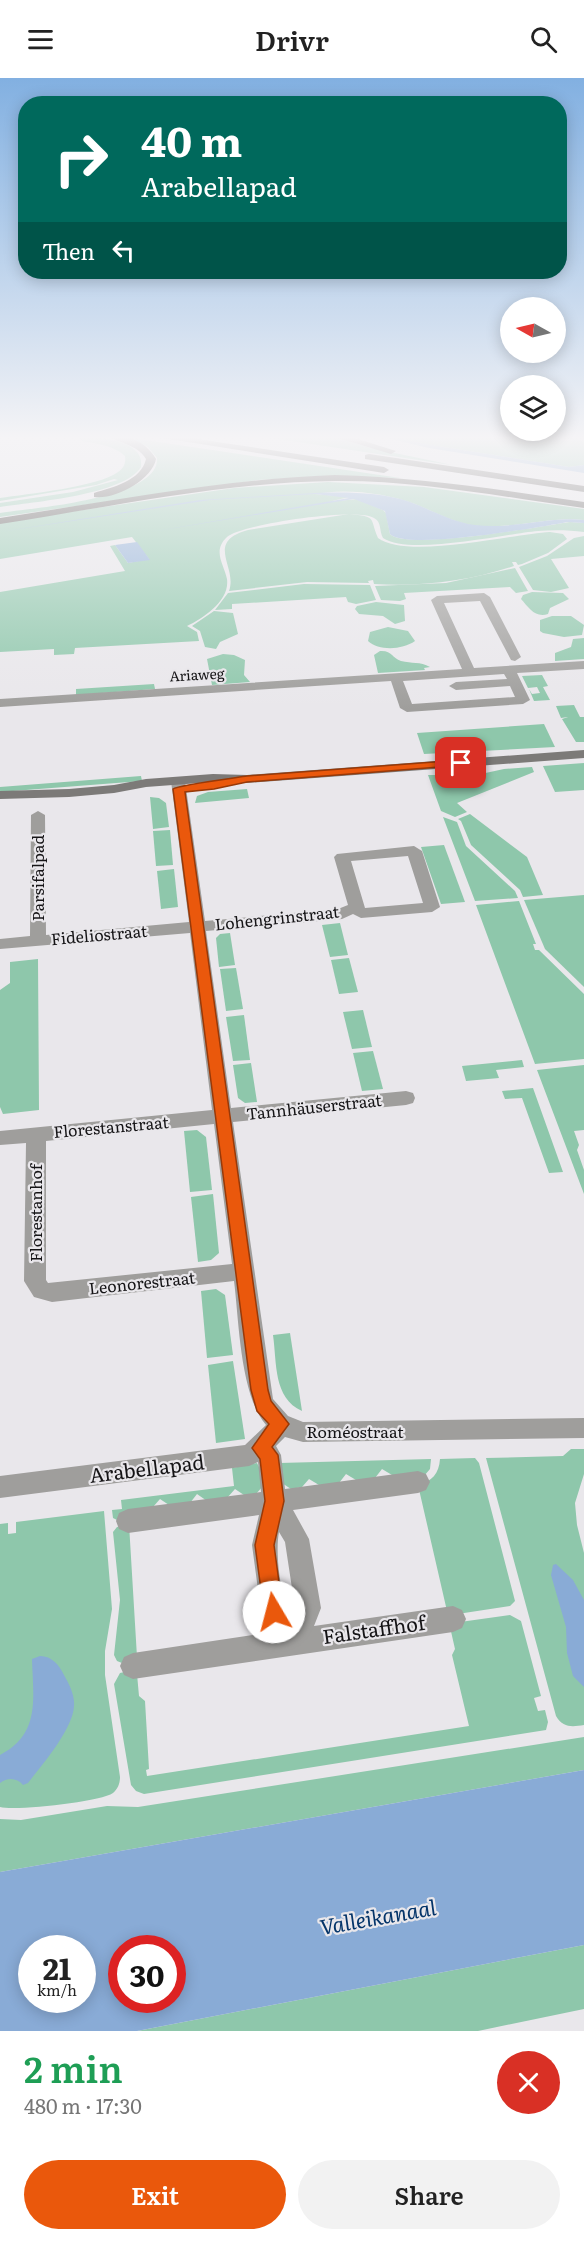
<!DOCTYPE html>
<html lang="en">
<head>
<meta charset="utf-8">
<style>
  body { margin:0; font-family:Literata,serif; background:#f2f2f2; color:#222; height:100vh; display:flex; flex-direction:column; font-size:22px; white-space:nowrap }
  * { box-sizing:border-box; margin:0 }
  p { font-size:20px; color:#767676 }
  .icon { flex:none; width:33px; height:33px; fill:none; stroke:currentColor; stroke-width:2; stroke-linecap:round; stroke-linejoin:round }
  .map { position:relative; height:1953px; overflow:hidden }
  .panel { display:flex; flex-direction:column; background:#fff; flex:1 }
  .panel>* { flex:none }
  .hud { position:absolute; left:18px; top:18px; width:549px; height:183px; border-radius:24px; box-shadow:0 3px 15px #0003; background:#00695c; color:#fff; overflow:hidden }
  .needle { width:39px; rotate:278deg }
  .tools { position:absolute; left:500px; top:219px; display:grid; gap:12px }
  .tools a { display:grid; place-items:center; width:66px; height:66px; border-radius:50%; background:#fff; box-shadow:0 3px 15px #0003; font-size:30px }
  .speed { position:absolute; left:18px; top:1857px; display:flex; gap:12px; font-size:30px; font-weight:700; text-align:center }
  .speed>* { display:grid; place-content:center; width:78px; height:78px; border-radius:50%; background:#fff; box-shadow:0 3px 15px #0003; line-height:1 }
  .speed small { font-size:15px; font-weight:400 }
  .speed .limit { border:9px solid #d22; background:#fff; color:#111 }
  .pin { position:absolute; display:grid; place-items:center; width:51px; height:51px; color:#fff; margin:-26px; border-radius:12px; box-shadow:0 3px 9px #0006 }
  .me { position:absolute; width:66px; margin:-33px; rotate:352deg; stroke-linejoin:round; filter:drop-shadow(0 0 4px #0008) }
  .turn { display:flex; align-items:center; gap:21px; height:126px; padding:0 24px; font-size:27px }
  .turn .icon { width:78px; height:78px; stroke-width:2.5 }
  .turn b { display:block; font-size:42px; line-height:51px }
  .then { display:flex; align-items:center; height:57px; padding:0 24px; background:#0003; gap:12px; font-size:22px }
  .round { display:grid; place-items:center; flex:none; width:63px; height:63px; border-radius:32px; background:#f2f2f2 }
  .overview { display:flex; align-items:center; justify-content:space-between; height:102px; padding:0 24px }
  h1 { font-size:36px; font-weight:600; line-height:45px; color:#1e9e55 }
  .button { display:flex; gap:12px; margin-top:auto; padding:12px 24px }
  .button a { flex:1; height:69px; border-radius:36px; background:#ea580c; color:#fff; font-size:24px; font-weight:600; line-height:69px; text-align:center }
  .button a+a { background:#f2f2f2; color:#222 }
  header { display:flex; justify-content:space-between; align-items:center; height:78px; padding:0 24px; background:#fff; font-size:27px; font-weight:600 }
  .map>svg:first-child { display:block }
</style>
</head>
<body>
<header><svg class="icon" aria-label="menu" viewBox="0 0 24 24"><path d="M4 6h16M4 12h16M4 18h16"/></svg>Drivr<svg class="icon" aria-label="search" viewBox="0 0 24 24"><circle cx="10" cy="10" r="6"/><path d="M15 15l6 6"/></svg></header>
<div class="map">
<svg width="584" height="1953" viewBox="0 0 584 1953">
  <rect width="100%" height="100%" fill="#e9e7eb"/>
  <g fill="#8ec7ab">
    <path d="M24 357C72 357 147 355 141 389 124 417 32 424 0 429V425L73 414 118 402 114 401 96 407 0 423V420C27 416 98 409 118 394 124 390 126 385 125 378 113 367 98 366 82 363L79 359 53 360Z"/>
    <polygon points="250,357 328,357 371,370 452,387"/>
    <polygon points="388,357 551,357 564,363 571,362 563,357 569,357 584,364 584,387 569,389 431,367"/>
    <path d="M131 360 400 400 326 398 257 402 0 439V435C30 430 160 421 157 380L148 369Z"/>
    <path d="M328 404 424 409 584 431V442C546 438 509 453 470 447 450 443 433 433 415 426 386 415 345 410 315 416L349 419 328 424 357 421 383 432 386 435 390 456C406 473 542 448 570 444L584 445V454C569 452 553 452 538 453 503 456 410 478 383 460 379 453 382 444 374 440 358 429 241 446 227 459 212 473 224 486 227 501 230 523 203 540 187 548L197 554 199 563 75 570 74 576 54 577V571L0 574V514L125 493 110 468 115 467 128 485 149 481 132 459 0 481V444L234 410Z"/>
    <path d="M349 436C378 439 369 439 378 460 407 482 512 456 550 454L563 456 567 461 548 475 522 486 518 487 516 484H512L514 488C469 503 422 509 374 506L373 502 368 503 369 505 307 504 229 513C238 489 204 464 248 452Z"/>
    <polygon points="584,458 584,478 551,481 569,510 551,514 533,512 519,489 547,478 574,460"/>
    <polygon points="515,490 528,513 516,515 510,509 404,515 406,521 400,523 381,522 375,508 446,505"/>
    <polygon points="304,506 370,507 376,522 356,526 348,524 346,519 232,526 232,531 215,532 228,515"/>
    <path d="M532 514 563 515 569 521 550 530 548 536C535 540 529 530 521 521L523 517Z"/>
    <polygon points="376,524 404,527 405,543 395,546 383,538 359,536 355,531 357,528"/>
    <polygon points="214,533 233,535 238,556 220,564 216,571 205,569 200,553 192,548"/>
    <polygon points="552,538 571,538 584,547 582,557 564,559 543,555 540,553 540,542"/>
    <path d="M388 549 408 553 415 563C402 572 379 573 368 563L370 554Z"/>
    <polygon points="584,560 584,581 555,583 555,575 571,569 573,561"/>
    <path d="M380 573C392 572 392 580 401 583 412 586 420 583 430 589L424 590 425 592 378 595 374 577Z"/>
    <polygon points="223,576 234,577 245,582 244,597 250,604 212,607 207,581"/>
    <polygon points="542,597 548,608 543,609 550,622 534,623 529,611 532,616 540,615 537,609 528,610 522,598"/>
    <polygon points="154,606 155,611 76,617 76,611"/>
    <polygon points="574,627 580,639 584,639 584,664 576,664 562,641 568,639 561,640 556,628"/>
    <polygon points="544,646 555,669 424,676 417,655"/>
    <polygon points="584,685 584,712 555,714 543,688"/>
    <polygon points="532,689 534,694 457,725 467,734 455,739 441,733 428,697 466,697 467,699 504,691"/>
    <polygon points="141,698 142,703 0,714 0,709"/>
    <polygon points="247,711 249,720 195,725 197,718 208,714"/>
    <polygon points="150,719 159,720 166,725 169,749 153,751"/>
    <polygon points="470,736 527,779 543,817 523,819 520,812 471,767 461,743 458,741"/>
    <polygon points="443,739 457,744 466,768 515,813 518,820 475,823"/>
    <polygon points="170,752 173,787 156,788 153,753"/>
    <polygon points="444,767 465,824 441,826 421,769"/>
    <polygon points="174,791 178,829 161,831 157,793"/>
    <polygon points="584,817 584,909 545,871 524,822"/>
    <polygon points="519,823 536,866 533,866 535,872 539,872 584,916 584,981 535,986 476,827"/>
    <polygon points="340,845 348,877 330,879 322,847"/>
    <polygon points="230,855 235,887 219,889 216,860 220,856"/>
    <polygon points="349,880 358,914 339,916 331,882"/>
    <polygon points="38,881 39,1032 3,1036 0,1029 0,912 10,905 10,884"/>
    <polygon points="236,890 243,931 226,933 220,891"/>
    <polygon points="363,932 372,969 352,971 343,934"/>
    <polygon points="244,937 250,982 233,983 226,939"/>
    <polygon points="373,973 383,1011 362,1013 353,975"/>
    <polygon points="522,982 524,989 496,992 499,1000 466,1003 462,988"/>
    <polygon points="251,985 257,1024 245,1025 238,1020 233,987"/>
    <polygon points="584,987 584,1052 574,1053 579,1067 577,1072 584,1092 584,1116 537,992"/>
    <polygon points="533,1010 563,1094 549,1095 522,1020 505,1021 502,1013"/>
    <polygon points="197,1052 206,1059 212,1112 190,1114 184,1053"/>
    <polygon points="213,1116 219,1175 211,1182 198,1184 191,1119"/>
    <polygon points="216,1211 225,1217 233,1277 207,1280 201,1213"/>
    <path d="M290 1255 302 1333C273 1320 277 1285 273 1257Z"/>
    <polygon points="233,1283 245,1361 216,1365 208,1287"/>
    <path d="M571 1371H584V1396L575 1425 577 1447 584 1475V1647C572 1649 563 1650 556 1638L486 1380 563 1378Z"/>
    <path d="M475 1380 479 1385 515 1523 510 1528 451 1537 447 1533 418 1407C432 1403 439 1396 440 1381Z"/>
    <polygon points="431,1381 430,1391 424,1398 392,1397 382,1391 375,1400 356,1402 346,1396 339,1405 319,1407 309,1401 302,1409 291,1411 282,1405 279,1385"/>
    <polygon points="257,1385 261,1393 263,1408 256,1416 244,1417 235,1411 227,1420 207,1423 197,1416 190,1425 169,1427 160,1421 153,1429 117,1442 113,1440 112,1432 122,1431 121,1422 234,1408 232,1390"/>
    <path d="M104 1433 112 1531 105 1573V1597L120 1699C120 1705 118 1711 113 1715 100 1724 16 1733 0 1729V1446L8 1445V1456L16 1455V1444Z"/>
    <polygon points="129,1446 137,1579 122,1585 117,1583 114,1577 120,1522 113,1454 117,1449"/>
    <polygon points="510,1537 521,1543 541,1618 534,1620 538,1633 545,1632 548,1644 546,1652 144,1716 136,1713 131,1707 114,1606 120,1595 133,1592 137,1596 139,1618 145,1623 149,1691 146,1692 147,1698 469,1648 452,1577 455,1571 450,1549 453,1545"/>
    <polygon points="584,1659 584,1692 0,1794 0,1741 21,1742 107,1728 138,1729"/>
    <polygon points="584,1867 584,1931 478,1953 137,1953"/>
  </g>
  <g fill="#89abd6" fill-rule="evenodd">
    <polygon points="374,357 388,357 431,367 569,389 584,387 584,395 429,370"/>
    <path d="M315 415C346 414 380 414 410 424 432 432 451 444 475 447 512 452 547 438 584 442V445L568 444C540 449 406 473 390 456L385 433 354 421 150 454 349 420 315 416 210 422 0 454 200 422Z"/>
    <polygon points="137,464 150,482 128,485 115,467"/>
    <polygon points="556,1486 573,1502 584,1522 584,1609 573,1598 567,1575 566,1549 551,1497 553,1487"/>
    <path d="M40 1578C52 1578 59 1587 64 1597 69 1606 75 1617 74 1628 73 1651 42 1687 28 1705L23 1707C17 1700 8 1699 0 1705V1677C41 1656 33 1620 32 1581Z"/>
    <path d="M584 1692V1867L137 1953H0V1794ZM32 1870H82V1922H32ZM122 1870H172V1922H122Z"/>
  </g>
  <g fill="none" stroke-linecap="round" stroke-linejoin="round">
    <g fill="#9f9e9c" fill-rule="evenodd">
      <path d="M484 515 490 519 521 579 515 583 511 582 480 523 444 525 474 590 584 583V591L517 595 530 622 523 626 407 634 400 630 391 603 0 629V621L462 591 431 522 437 518ZM504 596 507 601 456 604 449 608 456 612 510 608 515 619 412 626 403 603Z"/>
      <path d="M178 699 185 703 205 843 338 831 348 827 334 779 337 776 414 768 422 773 440 829 432 834 361 840 353 836 342 841 206 853 231 1030 406 1013 413 1015 415 1020 413 1025 406 1027 233 1044 273 1321 288 1338 303 1344 584 1340V1360L303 1364 285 1359 276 1368 281 1377 285 1411 418 1393 426 1396 430 1404 426 1412 418 1415 293 1432 309 1461 321 1530 314 1548 453 1528 462 1532 466 1541 462 1550 453 1554 133 1601 124 1597 120 1588 124 1579 133 1575 273 1554 261 1534 252 1467 259 1437 128 1455 119 1451 116 1443 119 1435 128 1431 261 1414 258 1384 249 1388 0 1420V1398L245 1367 266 1347C240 1317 239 1242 234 1203L52 1224 34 1219 24 1203 26 1065 0 1067V1053L212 1032 190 855 0 871V861L30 858 31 737 38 733 45 737 46 857 189 844 171 703ZM408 778 423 825 365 830 351 783ZM214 1046 232 1186 48 1205 46 1202V1063ZM279 1454 285 1464 295 1530 292 1538C280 1521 275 1474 279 1454Z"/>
    </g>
    <polygon fill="#7c7a78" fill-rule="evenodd" points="584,672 584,680 247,705 213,704 146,709 114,715 69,719 0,721 0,713 69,711 114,707 146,701 213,696 247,697"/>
    <g fill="#4e4b48" fill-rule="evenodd">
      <path d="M106 357C127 357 145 362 156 381 152 402 115 422 94 419V415C113 409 141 403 146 381 137 366 120 366 106 357Z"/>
      <polygon points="144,357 171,357 384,389 389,392 384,395"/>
      <polygon points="328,357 345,357 396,373 391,376"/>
      <polygon points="369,376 584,408 584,414 365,381 365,377"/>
      <path d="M335 397C419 399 501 412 584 424V430C502 419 418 402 335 403 222 404 111 429 0 446V440C112 423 222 401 335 397Z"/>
    </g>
  </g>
  <linearGradient id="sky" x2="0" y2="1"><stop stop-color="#82b0e1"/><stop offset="0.57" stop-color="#f5f4f6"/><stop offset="1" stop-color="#f5f4f6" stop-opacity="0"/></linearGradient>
  <rect width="584" height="631" fill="url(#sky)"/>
  <path fill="#ea580c" stroke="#983908" stroke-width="1.5" d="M461 682 466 685 465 687 247 704 214 711 185 714 268 1312 271 1323 289 1346 272 1369 278 1377 284 1423 274 1467 283 1534 280 1541 274 1544 267 1541 264 1534 255 1467 265 1423 260 1381 252 1370 269 1346 257 1333 251 1312 173 711C178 707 234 700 247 698Z"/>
  <g text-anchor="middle" stroke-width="4.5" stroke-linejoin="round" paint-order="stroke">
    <g font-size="14" fill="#151416" stroke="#e9e7eb">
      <text transform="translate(197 597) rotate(-3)" y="5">Ariaweg</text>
    </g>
    <g font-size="16" fill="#151416" stroke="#e9e7eb">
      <text transform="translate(38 800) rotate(-90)" y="6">Parsifalpad</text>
      <text transform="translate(277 840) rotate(-6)" y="6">Lohengrinstraat</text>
      <text transform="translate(99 857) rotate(-5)" y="6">Fideliostraat</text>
      <text transform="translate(314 1029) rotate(-6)" y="6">Tannhäuserstraat</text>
      <text transform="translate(111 1049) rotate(-5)" y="6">Florestanstraat</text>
      <text transform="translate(36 1135) rotate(-90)" y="6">Florestanhof</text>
      <text transform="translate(142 1205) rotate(-6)" y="6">Leonorestraat</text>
      <text x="355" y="1360">Roméostraat</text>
    </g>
    <g font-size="20" fill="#151416" stroke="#e9e7eb">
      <text transform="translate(147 1391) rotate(-7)" y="7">Arabellapad</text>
      <text transform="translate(374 1552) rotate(-8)" y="7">Falstaffhof</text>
    </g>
    <g font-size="21" font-style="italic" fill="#043469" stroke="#e9e7eb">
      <text transform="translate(378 1840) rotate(-10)" y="7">Valleikanaal</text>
    </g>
  </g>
</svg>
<div class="tools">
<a><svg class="needle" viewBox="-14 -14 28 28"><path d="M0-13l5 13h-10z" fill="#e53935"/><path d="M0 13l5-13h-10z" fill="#767676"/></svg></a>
<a><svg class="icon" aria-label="layers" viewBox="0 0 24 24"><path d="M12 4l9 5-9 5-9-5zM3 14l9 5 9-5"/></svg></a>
</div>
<div class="speed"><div>21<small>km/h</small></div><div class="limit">30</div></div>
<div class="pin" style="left:461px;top:685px;background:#d93025"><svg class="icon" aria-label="arrive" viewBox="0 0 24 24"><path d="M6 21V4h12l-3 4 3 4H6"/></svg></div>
<svg class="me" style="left:274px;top:1534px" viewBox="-20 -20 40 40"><circle r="19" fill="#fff"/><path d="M0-13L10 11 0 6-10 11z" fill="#ea580c"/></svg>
<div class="hud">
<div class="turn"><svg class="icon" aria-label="right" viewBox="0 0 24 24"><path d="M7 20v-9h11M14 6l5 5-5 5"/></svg><div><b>40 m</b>Arabellapad</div></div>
<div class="then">Then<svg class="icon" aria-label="left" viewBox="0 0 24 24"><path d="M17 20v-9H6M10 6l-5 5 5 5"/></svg></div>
</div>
</div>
<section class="panel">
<div class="overview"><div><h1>2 min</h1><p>480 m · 17:30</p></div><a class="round" style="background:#d93025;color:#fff"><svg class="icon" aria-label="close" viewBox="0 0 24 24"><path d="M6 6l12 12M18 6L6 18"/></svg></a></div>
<div class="button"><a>Exit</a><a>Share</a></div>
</section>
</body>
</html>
